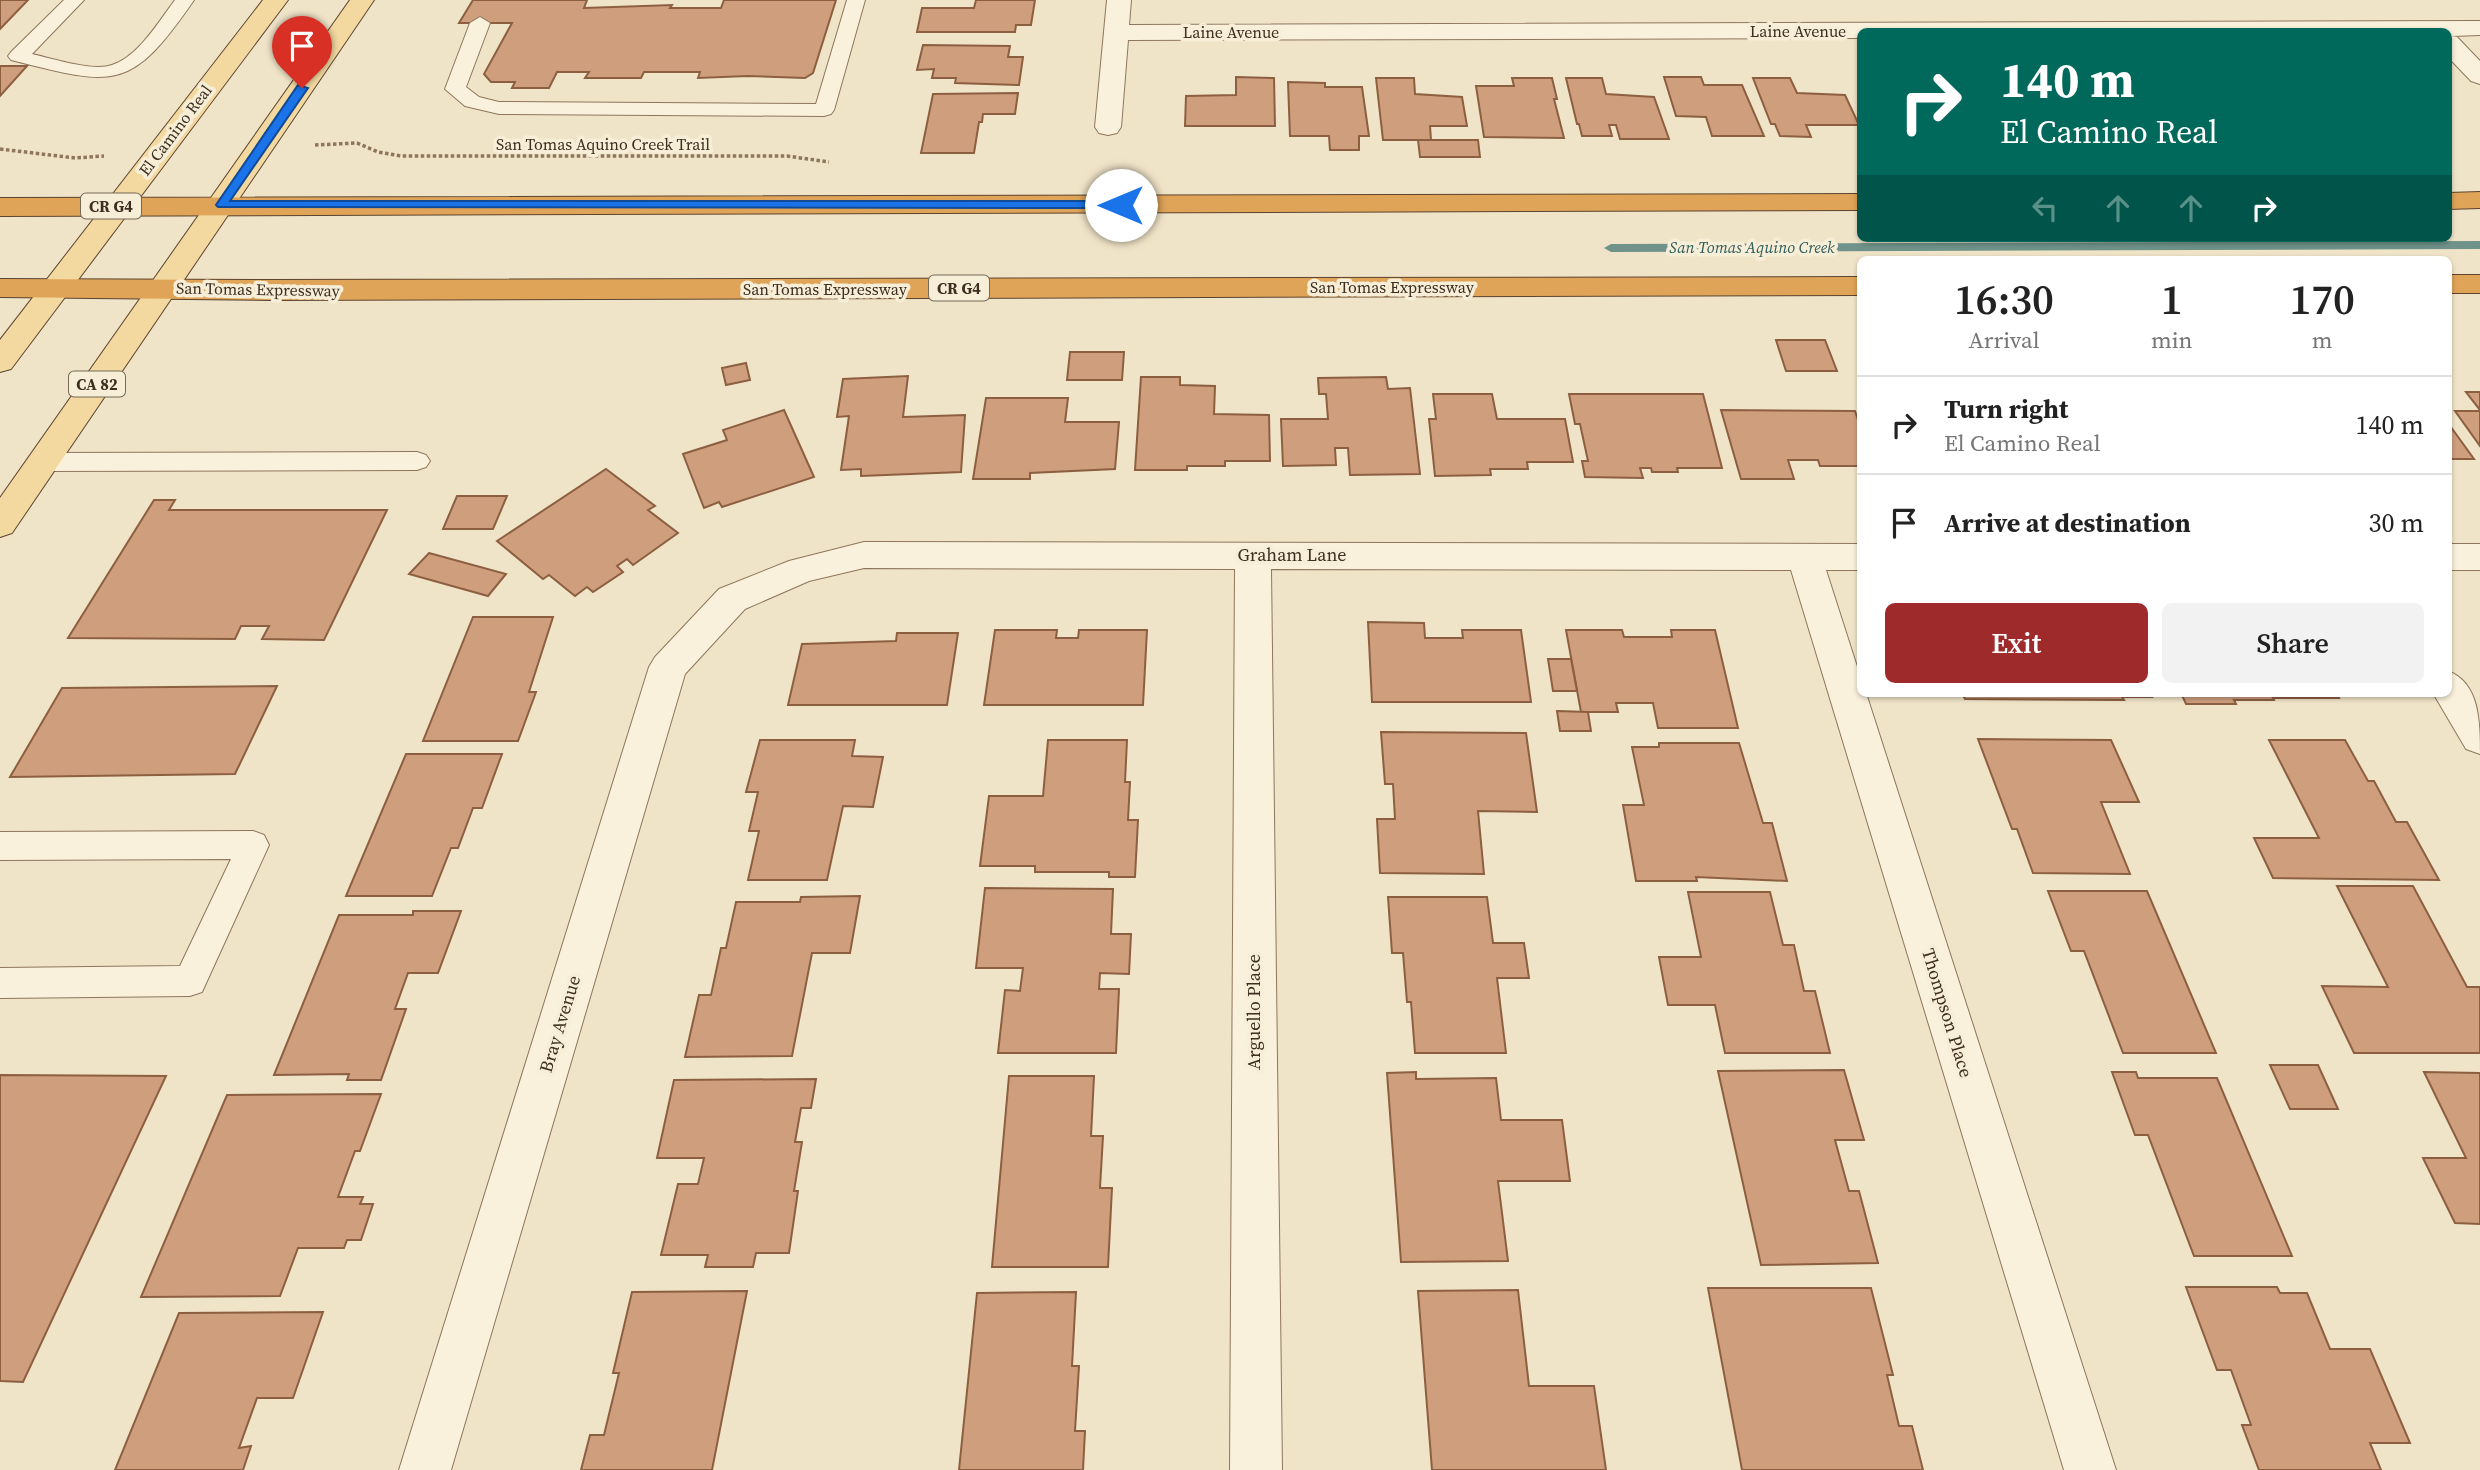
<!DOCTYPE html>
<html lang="en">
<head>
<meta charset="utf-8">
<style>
  body { margin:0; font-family:"Source Serif 4",serif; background:#f2f2f2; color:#222; height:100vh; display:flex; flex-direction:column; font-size:26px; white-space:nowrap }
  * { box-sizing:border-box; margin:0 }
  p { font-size:23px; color:#767676 }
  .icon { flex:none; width:38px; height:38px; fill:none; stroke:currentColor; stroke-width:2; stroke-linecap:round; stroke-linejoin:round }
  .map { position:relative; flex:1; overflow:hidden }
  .panel { position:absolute; left:1857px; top:256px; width:595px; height:441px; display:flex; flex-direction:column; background:#fff; border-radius:10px; box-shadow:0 2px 5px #0004 }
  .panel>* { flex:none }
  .top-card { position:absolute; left:1857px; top:28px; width:595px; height:214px; border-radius:10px; box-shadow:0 2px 5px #0004; background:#00695c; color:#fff; overflow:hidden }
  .pin { position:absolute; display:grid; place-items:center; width:60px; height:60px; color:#fff; margin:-72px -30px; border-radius:50% 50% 50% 0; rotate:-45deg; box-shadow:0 0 7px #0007 }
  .pin .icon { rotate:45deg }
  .me { position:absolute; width:77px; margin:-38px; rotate:270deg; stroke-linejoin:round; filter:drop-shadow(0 0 5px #0008) }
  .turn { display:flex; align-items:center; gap:24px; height:147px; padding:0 28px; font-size:32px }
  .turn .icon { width:91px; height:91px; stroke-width:2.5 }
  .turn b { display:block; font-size:49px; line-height:60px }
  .lanes { display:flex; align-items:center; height:66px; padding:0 28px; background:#0003; justify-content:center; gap:35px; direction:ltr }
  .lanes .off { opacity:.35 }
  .eta { display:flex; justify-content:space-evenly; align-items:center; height:119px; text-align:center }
  .eta b { font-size:42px; font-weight:600; line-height:49px }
  .cta { display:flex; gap:14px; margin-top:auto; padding:14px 28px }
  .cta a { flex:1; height:80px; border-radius:10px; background:#9e2a2b; color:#fff; font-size:28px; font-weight:600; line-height:80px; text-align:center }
  .cta a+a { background:#f2f2f2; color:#222 }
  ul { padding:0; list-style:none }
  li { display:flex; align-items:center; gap:21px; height:98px; padding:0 28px; border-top:2px solid #e0e0e0 }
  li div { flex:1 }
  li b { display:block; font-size:26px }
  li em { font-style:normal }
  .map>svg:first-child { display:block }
</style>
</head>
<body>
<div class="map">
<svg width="2480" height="1470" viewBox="0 0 2480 1470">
  <rect width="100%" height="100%" fill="#f0e4c8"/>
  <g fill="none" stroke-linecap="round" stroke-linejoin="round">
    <polygon fill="#6f938a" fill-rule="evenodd" points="2480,241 2480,249 1611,252 1604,248 1611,244"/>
  </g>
  <g fill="#cf9f7d" stroke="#8d5f41" stroke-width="2">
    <polygon points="0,0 28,0 0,29"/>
    <polygon points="473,0 587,0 584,8 672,5 670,8 721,8 724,0 836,0 813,73 805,78 748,76 698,78 700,72 644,72 641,78 585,78 589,72 557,72 549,88 512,88 515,82 491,82 484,74 512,23 459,23"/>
    <polygon points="976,0 1035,0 1031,25 1016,25 1015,32 917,32 922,8 974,8"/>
    <polygon points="923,45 1010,46 1008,57 1023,57 1019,85 955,83 956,78 932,78 934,69 917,70"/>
    <polygon points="0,66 27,66 0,96"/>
    <polygon points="1236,77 1274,78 1275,126 1185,126 1186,96 1236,95"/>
    <polygon points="1664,77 1701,77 1704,85 1742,85 1764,136 1712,136 1706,117 1676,116"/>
    <polygon points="1376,78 1414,78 1415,94 1462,97 1467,126 1430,126 1431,140 1383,140"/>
    <polygon points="1512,78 1552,78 1557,99 1554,99 1564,138 1484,137 1476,86 1514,86"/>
    <polygon points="1566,78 1602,78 1606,94 1654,97 1669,139 1620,139 1616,125 1609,125 1612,136 1582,136 1579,124 1577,124"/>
    <polygon points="1753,78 1790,78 1797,93 1845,95 1859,125 1806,125 1811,137 1780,136 1775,124 1771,124"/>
    <polygon points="1288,82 1325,83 1325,87 1362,87 1369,136 1359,136 1359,150 1330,150 1329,136 1290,136"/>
    <polygon points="1018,93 1015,114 983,114 982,122 979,122 974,153 921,153 933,94"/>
    <polygon points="1418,140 1478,140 1480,157 1420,157"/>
    <polygon points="1776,340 1825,340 1837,371 1786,371"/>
    <polygon points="1070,352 1124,352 1122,380 1067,380"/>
    <polygon points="746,363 750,380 726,385 722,368"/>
    <polygon points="908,376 903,417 965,415 961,472 861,476 861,469 841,470 849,416 837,417 843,379"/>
    <polygon points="1141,377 1180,377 1180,385 1215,386 1214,414 1269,415 1270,461 1225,461 1225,466 1187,466 1187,470 1135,470"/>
    <polygon points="1386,377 1388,389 1410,388 1420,474 1350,475 1348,448 1335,448 1336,465 1283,466 1281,419 1328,419 1326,394 1319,394 1318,378"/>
    <polygon points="2466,392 2480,392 2480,410"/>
    <polygon points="1433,394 1492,394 1497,419 1565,419 1573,462 1527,462 1528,469 1490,469 1491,475 1435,476 1429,419 1436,419"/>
    <polygon points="1569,394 1703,394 1722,468 1677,468 1678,472 1652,472 1651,468 1640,468 1643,478 1585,477 1582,461 1588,461 1580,424 1575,424"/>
    <polygon points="986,398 1068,398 1065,422 1119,422 1115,469 1030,473 1030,479 973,479"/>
    <polygon points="784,410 814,477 722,507 719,502 704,508 683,454 727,440 723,430"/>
    <polygon points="1721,410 1855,411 1860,426 1860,466 1820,466 1818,460 1788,460 1794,479 1741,479"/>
    <polygon points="2455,411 2480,411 2480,446"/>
    <polygon points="2448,423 2474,459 2448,459"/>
    <polygon points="606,469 655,506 648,510 678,533 633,565 627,559 617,566 623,572 593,592 587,587 575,596 549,575 543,579 497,541"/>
    <polygon points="457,496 507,496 493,529 443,529"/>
    <polygon points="154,500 175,500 169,510 387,510 324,640 262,639 269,626 241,626 235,639 68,638"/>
    <polygon points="429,553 506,574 488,596 409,574"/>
    <polygon points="473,617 553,617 529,692 536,692 518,741 423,741"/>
    <polygon points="1368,622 1424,623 1425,638 1463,638 1462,630 1521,630 1531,702 1372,702"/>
    <polygon points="995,630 1057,630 1056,638 1078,638 1079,630 1147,630 1143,705 984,705"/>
    <polygon points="1566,630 1622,630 1624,637 1672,637 1671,630 1715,630 1738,728 1658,728 1653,703 1616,703 1618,712 1581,712"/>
    <polygon points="897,633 958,633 947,705 788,705 802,644 896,641"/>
    <polygon points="1548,659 1571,659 1577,691 1553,691"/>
    <polygon points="277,686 235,774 10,777 62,688"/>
    <polygon points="1962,693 2150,693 2152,697 2122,697 2124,700 1965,699"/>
    <polygon points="2181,693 2336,693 2339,698 2273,698 2274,700 2234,700 2236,704 2186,704"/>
    <polygon points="1557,711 1588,712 1591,731 1560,731"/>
    <polygon points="1381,732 1526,733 1537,812 1478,811 1484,874 1380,873 1377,819 1395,819 1393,784 1385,784"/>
    <polygon points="1978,739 2111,740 2139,802 2101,802 2130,874 2033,873 2017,829 2012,829"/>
    <polygon points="760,740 855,740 852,756 883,757 873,807 843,806 827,880 748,880 759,831 749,831 758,792 746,792"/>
    <polygon points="1048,740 1127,740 1125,782 1130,782 1128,820 1138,820 1135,877 1109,877 1109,872 1035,872 1035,866 980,866 989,796 1043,796"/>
    <polygon points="2269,740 2345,740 2368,781 2374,781 2396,822 2407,822 2439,880 2273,878 2254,838 2319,838"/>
    <polygon points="1659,743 1739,743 1763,823 1772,823 1787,881 1696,877 1697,881 1636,881 1623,805 1644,805 1632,747 1659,747"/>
    <polygon points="406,754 502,754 482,808 473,808 458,848 451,848 432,896 346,896"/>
    <polygon points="2337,886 2413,886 2467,987 2480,987 2480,1053 2354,1053 2322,986 2388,987"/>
    <polygon points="985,888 1113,889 1111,934 1131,934 1129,974 1100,973 1099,989 1119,989 1116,1053 998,1053 1005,990 1020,991 1023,968 976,968"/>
    <polygon points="2048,891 2147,891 2216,1053 2123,1053 2084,951 2071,951"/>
    <polygon points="1688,892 1770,892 1783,945 1794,945 1804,991 1815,991 1830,1053 1725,1053 1715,1005 1668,1005 1659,957 1701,957"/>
    <polygon points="860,896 850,953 812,953 792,1056 685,1057 699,995 711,995 721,948 726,948 736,902 800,902 801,897"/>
    <polygon points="1388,897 1487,897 1493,943 1524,943 1529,978 1497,978 1506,1053 1415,1053 1411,1002 1407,1002 1403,953 1392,953"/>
    <polygon points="413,911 461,911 438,973 408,973 395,1009 406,1009 381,1080 347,1080 349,1074 274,1075 339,915 413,915"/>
    <polygon points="2270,1065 2318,1065 2338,1109 2290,1109"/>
    <polygon points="1844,1070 1864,1140 1835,1140 1849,1191 1859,1191 1878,1263 1761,1265 1718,1071"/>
    <polygon points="1416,1072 1416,1079 1496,1078 1501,1120 1562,1120 1570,1181 1498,1181 1508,1261 1401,1262 1387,1073"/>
    <polygon points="2112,1072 2136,1072 2138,1078 2217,1078 2292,1256 2194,1256 2148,1135 2135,1135"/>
    <polygon points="2424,1072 2480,1073 2480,1224 2455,1223 2423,1158 2466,1158"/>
    <polygon points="0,1075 166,1076 23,1382 0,1381"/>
    <polygon points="1009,1076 1094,1076 1091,1136 1103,1136 1100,1188 1112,1188 1108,1267 992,1267"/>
    <polygon points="816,1079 811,1108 801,1108 795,1142 802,1142 794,1191 798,1191 789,1253 756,1253 753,1267 705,1267 708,1255 661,1255 678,1184 698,1184 704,1158 657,1158 674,1080"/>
    <polygon points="381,1094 360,1151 355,1151 338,1197 363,1197 360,1204 373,1204 361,1240 347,1240 344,1248 298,1248 280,1296 141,1297 227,1095"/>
    <polygon points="2186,1287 2277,1287 2280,1293 2307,1293 2330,1349 2370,1349 2410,1443 2370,1443 2381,1470 2259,1470 2242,1425 2251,1425 2231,1370 2217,1370"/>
    <polygon points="1708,1288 1871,1288 1893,1375 1887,1375 1899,1426 1912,1426 1923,1470 1742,1470"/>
    <polygon points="1518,1290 1529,1386 1594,1386 1606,1470 1432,1470 1418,1291"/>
    <polygon points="747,1291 712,1470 581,1470 590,1435 604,1435 619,1373 613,1373 632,1292"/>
    <polygon points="1076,1292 1072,1366 1079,1366 1075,1431 1085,1431 1083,1470 959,1470 977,1293"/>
    <polygon points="323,1312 293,1398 257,1398 239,1448 251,1446 243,1470 115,1470 179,1313"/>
  </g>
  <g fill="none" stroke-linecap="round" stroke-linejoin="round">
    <g stroke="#8d765c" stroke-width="2">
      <g id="lane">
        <path d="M64 0H84L32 54C51 58 93 72 112 65 139 56 159 21 175 0H194C130 93 115 86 11 60L8 56 11 52Z"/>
        <polygon points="847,0 865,0 834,110 831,114 824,116 499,114 465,106 445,89 470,23 480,17 490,23 466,87 479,97 499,102 816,104"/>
        <polygon points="417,452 426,455 430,461 426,467 417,470 43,471 34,468 30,462 34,456 43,453"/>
        <polygon points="253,831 264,835 269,845 202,992 190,996 0,998 0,968 180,966 231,859 0,860 0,832"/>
      </g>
    </g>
    <g stroke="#8d765c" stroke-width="2">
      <g id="street">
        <polygon points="1107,0 1131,0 1129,25 2480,21 2480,35 2452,36 2457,37 2480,61 2480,84 2471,81 2448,57 2448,32 1860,32 1860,38 1128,40 1121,127 1117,133 1108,135 1099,133 1095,127"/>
        <polygon points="864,542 1860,544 1860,570 1826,570 1860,676 1860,693 1866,693 2116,1470 2064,1470 1791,570 1271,569 1282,1470 1230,1470 1235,569 864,568 809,581 745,609 685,674 451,1470 399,1470 649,667 655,657 719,589 789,561"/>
        <rect x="2448" y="544" width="32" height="26"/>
        <path d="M2448 671C2480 683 2480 723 2480 754L2466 749 2433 693H2448Z"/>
      </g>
    </g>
    <g stroke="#5b4430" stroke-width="2">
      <g id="primary">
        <polygon points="263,0 288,0 11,369 0,372 0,340"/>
        <polygon points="350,0 374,0 12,533 0,537 0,498"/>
      </g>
    </g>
    <g stroke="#5b4430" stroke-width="2">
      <g id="highway">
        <polygon points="2480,192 2480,208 2448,209 2448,193"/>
        <polygon points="1860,194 1860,210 0,216 0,198"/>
        <rect x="2448" y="275" width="32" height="18"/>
        <polygon points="1860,277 1860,295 270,300 0,297 0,279 270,280"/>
      </g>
    </g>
    <g stroke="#8d765c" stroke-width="3.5" stroke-dasharray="3.5 2.5" stroke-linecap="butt">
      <polyline points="315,145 357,143 378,152 401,156 787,156 829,162"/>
      <polyline points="0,149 75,158 104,156"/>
    </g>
    <use href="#lane" fill="#faf1dc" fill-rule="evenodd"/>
    <use href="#street" fill="#faf1dc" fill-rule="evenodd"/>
    <use href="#primary" fill="#f3d9a0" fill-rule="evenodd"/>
    <use href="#highway" fill="#e0a458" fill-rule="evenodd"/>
  </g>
  <polygon fill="#1a73e8" stroke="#114b97" stroke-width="2" points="298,85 308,88 230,201 1121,201 1127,205 1121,208 218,207 216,205"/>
  <g text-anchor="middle" stroke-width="7" stroke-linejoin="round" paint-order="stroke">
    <g font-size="16" fill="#3d2e20" stroke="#f7eed8">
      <text x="1798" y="37">Laine Avenue</text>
      <text x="1231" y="38">Laine Avenue</text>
      <text transform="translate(175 130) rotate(-53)" y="6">El Camino Real</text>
      <text x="603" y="150">San Tomas Aquino Creek Trail</text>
      <text x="1392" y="293">San Tomas Expressway</text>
      <text transform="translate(258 289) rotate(1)" y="6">San Tomas Expressway</text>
      <text x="825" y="295">San Tomas Expressway</text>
    </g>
    <g fill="#f7eed8" stroke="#756857" stroke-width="2">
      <rect x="81" y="193.5" width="60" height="25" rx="5"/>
      <rect x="929" y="275.5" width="60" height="25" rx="5"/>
      <rect x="69" y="371.5" width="56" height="25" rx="5"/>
    </g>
    <g font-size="16" font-weight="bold" fill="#3d2e20">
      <text x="111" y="212">CR G4</text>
      <text x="959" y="294">CR G4</text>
      <text x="97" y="390">CA 82</text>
    </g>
    <g font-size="16" font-style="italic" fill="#2f5d5a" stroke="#f7eed8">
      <text x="1752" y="253">San Tomas Aquino Creek</text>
    </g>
    <g font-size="18" fill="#3d2e20" stroke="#f7eed8">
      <text x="1292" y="561">Graham Lane</text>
      <text transform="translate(1254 1012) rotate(-90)" y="6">Arguello Place</text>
      <text transform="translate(1947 1013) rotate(73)" y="6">Thompson Place</text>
      <text transform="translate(560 1024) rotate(-73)" y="6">Bray Avenue</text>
    </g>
  </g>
</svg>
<div class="pin" style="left:302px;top:88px;background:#d93025"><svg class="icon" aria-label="arrive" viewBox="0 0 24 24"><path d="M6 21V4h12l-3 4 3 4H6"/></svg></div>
<svg class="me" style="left:1121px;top:205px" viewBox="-20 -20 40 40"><circle r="19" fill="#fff"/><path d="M0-13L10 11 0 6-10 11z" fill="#1a73e8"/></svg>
<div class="top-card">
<div class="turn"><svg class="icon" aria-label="right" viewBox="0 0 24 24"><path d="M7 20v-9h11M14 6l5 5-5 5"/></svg><div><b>140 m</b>El Camino Real</div></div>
<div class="lanes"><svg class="icon off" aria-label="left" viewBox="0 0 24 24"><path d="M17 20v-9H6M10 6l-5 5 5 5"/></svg><svg class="icon off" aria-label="ahead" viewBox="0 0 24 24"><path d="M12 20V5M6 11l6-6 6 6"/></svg><svg class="icon off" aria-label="ahead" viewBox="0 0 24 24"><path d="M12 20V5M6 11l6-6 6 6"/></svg><svg class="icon" aria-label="right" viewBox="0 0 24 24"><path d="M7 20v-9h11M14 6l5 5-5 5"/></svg></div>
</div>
<section class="panel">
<div class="eta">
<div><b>16:30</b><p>Arrival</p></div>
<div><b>1</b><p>min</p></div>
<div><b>170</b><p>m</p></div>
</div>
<ul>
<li><svg class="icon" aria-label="right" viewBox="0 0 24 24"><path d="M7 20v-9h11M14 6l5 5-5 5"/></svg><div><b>Turn right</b><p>El Camino Real</p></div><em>140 m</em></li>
<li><svg class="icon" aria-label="arrive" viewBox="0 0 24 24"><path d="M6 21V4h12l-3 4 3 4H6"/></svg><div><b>Arrive at destination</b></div><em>30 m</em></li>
</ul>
<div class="cta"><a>Exit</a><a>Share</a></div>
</section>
</div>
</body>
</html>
